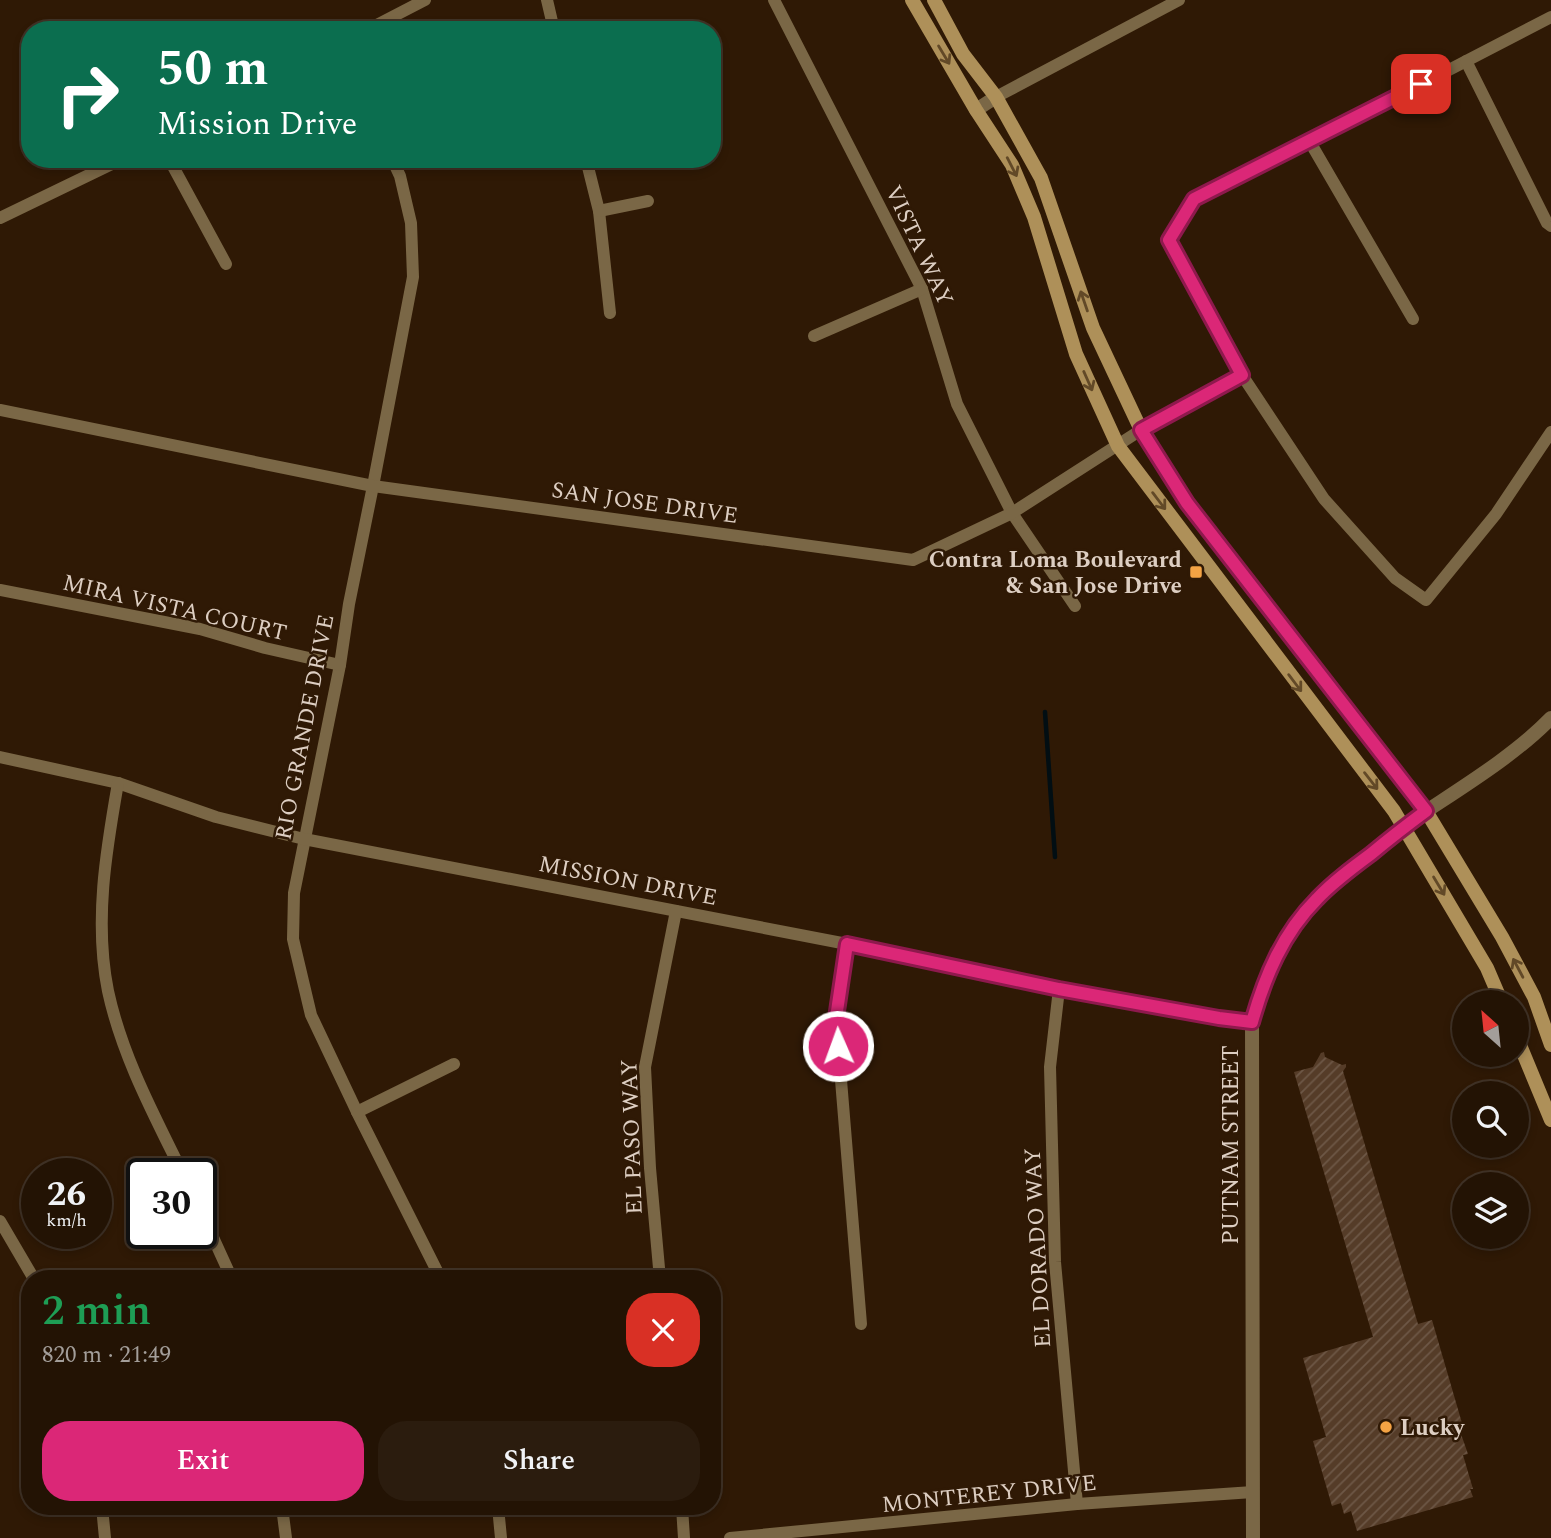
<!DOCTYPE html>
<html lang="en">
<head>
<meta charset="utf-8">
<style>
  body { margin:0; font-family:Spectral,serif; background:#2b1c0e; color:#f1f3f6; height:100vh; display:flex; flex-direction:column; font-size:26px; white-space:nowrap }
  * { box-sizing:border-box; margin:0 }
  p { font-size:23px; color:#a39e9a }
  .icon { flex:none; width:38px; height:38px; fill:none; stroke:currentColor; stroke-width:2; stroke-linecap:round; stroke-linejoin:round }
  .map { position:relative; flex:1; overflow:hidden }
  .details { position:absolute; left:21px; top:1270px; width:700px; height:245px; display:flex; flex-direction:column; background:#231304; border-radius:28px; box-shadow:0 4px 10px #0003,0 0 0 2px #403226 }
  .details>* { flex:none }
  .top-card { position:absolute; left:21px; top:21px; width:700px; height:147px; border-radius:28px; box-shadow:0 4px 10px #0003,0 0 0 2px #403226; background:#0b6e4f; color:#fff; overflow:hidden }
  .needle { width:46px; rotate:333deg }
  .tools { position:absolute; left:1452px; top:990px; display:grid; gap:14px }
  .tools a { display:grid; place-items:center; width:77px; height:77px; border-radius:50%; background:#231304; box-shadow:0 4px 10px #0003,0 0 0 2px #403226; font-size:35px }
  .speed { position:absolute; left:21px; top:1158px; display:flex; gap:14px; font-size:35px; font-weight:700; text-align:center }
  .speed>* { display:grid; place-content:center; width:91px; height:91px; border-radius:50%; background:#231304; box-shadow:0 4px 10px #0003,0 0 0 2px #403226; line-height:1 }
  .speed small { font-size:18px; font-weight:400 }
  .speed .limit { border:4px solid #111; border-radius:10px; background:#fff; color:#111 }
  .pin { position:absolute; display:grid; place-items:center; width:60px; height:60px; color:#fff; margin:-30px; border-radius:14px; box-shadow:0 4px 10px #0006 }
  .me { position:absolute; width:77px; margin:-38px; rotate:358deg; stroke-linejoin:round; filter:drop-shadow(0 0 5px #0008) }
  .turn { display:flex; align-items:center; gap:24px; height:147px; padding:0 21px; font-size:32px }
  .turn .icon { width:91px; height:91px; stroke-width:2.5 }
  .turn b { display:block; font-size:49px; line-height:60px }
  .round { display:grid; place-items:center; flex:none; width:74px; height:74px; border-radius:28px; background:#2b1c0e }
  .summary { display:flex; align-items:center; justify-content:space-between; height:119px; padding:0 21px }
  h1 { font-size:42px; font-weight:600; line-height:52px; color:#1e9e55 }
  .primary-button { display:flex; gap:14px; margin-top:auto; padding:14px 21px }
  .primary-button a { flex:1; height:80px; border-radius:28px; background:#db2777; color:#fff; font-size:28px; font-weight:600; line-height:80px; text-align:center }
  .primary-button a+a { background:#2b1c0e; color:#f1f3f6 }
  .map>svg:first-child { display:block }
</style>
</head>
<body>
<div class="map">
<svg width="1551" height="1538" viewBox="0 0 1551 1538">
  <defs>
    <pattern id="building-hatch" width="6" height="6" patternUnits="userSpaceOnUse" patternTransform="scale(1.75)"><rect width="6" height="6" fill="#553c28"/><path d="M-1 1l2-2M0 6l6-6M5 7l2-2" fill="none" stroke="#6d5746"/></pattern>
  </defs>
  <rect width="100%" height="100%" fill="#2f1905"/>
  <g fill="none" stroke-linecap="round" stroke-linejoin="round">
    <polyline stroke="#020e13" stroke-width="4.5" points="1045,712 1055,857"/>
  </g>
  <polygon fill="url(#building-hatch)" points="1324,1052 1325,1057 1342,1065 1346,1064 1346,1067 1343,1071 1418,1324 1432,1320 1464,1430 1461,1434 1468,1454 1463,1455 1473,1489 1470,1489 1473,1497 1357,1531 1351,1511 1344,1514 1341,1503 1332,1506 1313,1441 1326,1437 1303,1358 1373,1337 1294,1072 1313,1067 1321,1053"/>
  <g fill="none" stroke-linecap="round" stroke-linejoin="round">
    <g stroke="#7a6746" stroke-width="12">
      <polyline points="547,0 554,30"/>
      <polyline points="774,0 922,289 957,404 1012,513 1075,606"/>
      <polyline points="1551,17 1310,142 1194,199 1169,240 1242,375 1324,499 1395,578 1426,600 1496,514 1551,432"/>
      <polyline points="367,30 425,0"/>
      <polyline points="1466,61 1547,223 1551,226"/>
      <polyline points="996,97 1179,0"/>
      <polyline points="1310,142 1413,319"/>
      <polyline points="169,159 226,264"/>
      <polyline points="392,159 400,176 411,223 413,277 373,486 349,604 340,665 294,893 293,939 311,1015 357,1112 441,1279"/>
      <polyline points="586,159 599,211 610,313"/>
      <polyline points="599,211 648,201"/>
      <polyline points="0,218 122,159"/>
      <polyline points="814,336 922,289"/>
      <polyline points="0,410 373,486 913,560 1012,513 1141,430 1242,375"/>
      <polyline points="0,590 200,629 265,648 340,665"/>
      <polyline points="0,757 118,783 216,817 304,839 847,944 1059,989 1219,1018 1252,1022"/>
      <path d="M118 783C106 851 94 922 108 991 122 1056 154 1115 183 1174"/>
      <polyline points="847,944 836,1019 861,1324"/>
      <polyline points="1059,989 1050,1067 1055,1262 1077,1504"/>
      <polyline points="357,1112 454,1064"/>
      <polyline points="201,1211 232,1279"/>
      <polyline points="0,1221 34,1279"/>
      <polyline points="660,1279 650,1168 645,1067 676,911"/>
      <polyline points="102,1507 105,1538"/>
      <polyline points="282,1507 286,1538"/>
      <polyline points="498,1507 501,1538"/>
      <polyline points="682,1507 684,1538"/>
      <polyline points="730,1538 1077,1504 1253,1492"/>
    </g>
    <g stroke="#7a6746" stroke-width="14">
      <polyline points="976,110 996,97"/>
      <path d="M1253 1538 1252 1022C1267 969 1289 923 1331 885 1344 874 1359 863 1373 852 1391 838 1408 823 1428 810 1469 783 1517 753 1551 718"/>
    </g>
    <g stroke="#ae9059" stroke-width="14">
      <polyline points="912,0 976,110 1012,165 1034,217 1076,354 1118,446 1394,811 1487,968 1502,1003"/>
      <polyline points="934,0 963,54 996,97 1041,178 1093,328 1141,430 1187,503 1426,811 1502,937 1534,997 1551,1045"/>
      <polyline points="1517,1038 1551,1120"/>
    </g>
  </g>
  <defs><path id="oneway-shaft" d="M-6 0H5M1.5-3L5.5 0L1.5 3" fill="none" stroke-width="1.6" stroke-linecap="round" stroke-linejoin="round" transform="scale(1.75)"/></defs>
  <g stroke="#624927">
    <use href="#oneway-shaft" transform="translate(944 55) rotate(59)"/>
    <use href="#oneway-shaft" transform="translate(1012 167) rotate(63)"/>
    <use href="#oneway-shaft" transform="translate(1084 301) rotate(-109)"/>
    <use href="#oneway-shaft" transform="translate(1088 381) rotate(66)"/>
    <use href="#oneway-shaft" transform="translate(1159 501) rotate(53)"/>
    <use href="#oneway-shaft" transform="translate(1295 683) rotate(53)"/>
    <use href="#oneway-shaft" transform="translate(1371 781) rotate(52)"/>
    <use href="#oneway-shaft" transform="translate(1439 886) rotate(59)"/>
    <use href="#oneway-shaft" transform="translate(1518 968) rotate(-118)"/>
  </g>
  <g fill="none" stroke-linecap="round" stroke-linejoin="round">
    <g stroke="#8e194d" stroke-width="18">
      <path id="route" d="M838 1046 836 1018 847 944 1059 989 1219 1018 1252 1022C1265 976 1283 933 1317 899 1333 882 1352 868 1371 854 1389 839 1407 825 1426 811L1187 503 1141 430 1242 375 1169 240 1194 199 1421 84"/>
    </g>
    <use href="#route" stroke="#db2777" stroke-width="12"/>
  </g>
  <g fill="#f4a344" stroke="#2f1905" stroke-width="2.5">
    <rect x="1189" y="565" width="14" height="14" rx="3.5"/>
    <circle cx="1386" cy="1427" r="7"/>
  </g>
  <g text-anchor="middle" stroke-width="5" stroke-linejoin="round" paint-order="stroke">
    <g font-size="23" fill="#ddcec2" stroke="#2f1905">
      <text transform="translate(920 245) rotate(65)" y="8">VISTA WAY</text>
      <text transform="translate(645 502) rotate(8)" y="8">SAN JOSE DRIVE</text>
      <text transform="translate(175 607) rotate(13)" y="8">MIRA VISTA COURT</text>
      <text transform="translate(304 727) rotate(-79)" y="8">RIO GRANDE DRIVE</text>
      <text transform="translate(628 880) rotate(11)" y="8">MISSION DRIVE</text>
      <text transform="translate(631 1137) rotate(-92)" y="8">EL PASO WAY</text>
      <text transform="translate(1230 1145) rotate(-90)" y="8">PUTNAM STREET</text>
      <text transform="translate(1037 1248) rotate(-93)" y="8">EL DORADO WAY</text>
      <text transform="translate(989 1493) rotate(-6)" y="8">MONTEREY DRIVE</text>
    </g>
    <g font-size="23" font-weight="bold" fill="#ddcec2" stroke="#2f1905" text-anchor="end">
      <text x="1182" y="567">Contra Loma Boulevard<tspan x="1182" dy="26">&amp; San Jose Drive</tspan></text>
      <text x="1400" y="1435" text-anchor="start">Lucky</text>
    </g>
  </g>
</svg>
<div class="tools">
<a><svg class="needle" viewBox="-14 -14 28 28"><path d="M0-13l5 13h-10z" fill="#e53935"/><path d="M0 13l5-13h-10z" fill="#a39e9a"/></svg></a>
<a><svg class="icon" aria-label="search" viewBox="0 0 24 24"><circle cx="10" cy="10" r="6"/><path d="M15 15l6 6"/></svg></a>
<a><svg class="icon" aria-label="layers" viewBox="0 0 24 24"><path d="M12 4l9 5-9 5-9-5zM3 14l9 5 9-5"/></svg></a>
</div>
<div class="speed"><div>26<small>km/h</small></div><div class="limit">30</div></div>
<div class="pin" style="left:1421px;top:84px;background:#d93025"><svg class="icon" aria-label="arrive" viewBox="0 0 24 24"><path d="M6 21V4h12l-3 4 3 4H6"/></svg></div>
<svg class="me" style="left:838px;top:1046px" viewBox="-20 -20 40 40"><circle r="17" fill="#db2777" stroke="#fff" stroke-width="3"/><path d="M0-11L8 9 0 5-8 9z" fill="#fff"/></svg>
<div class="top-card">
<div class="turn"><svg class="icon" aria-label="right" viewBox="0 0 24 24"><path d="M7 20v-9h11M14 6l5 5-5 5"/></svg><div><b>50 m</b>Mission Drive</div></div>
</div>
<section class="details">
<div class="summary"><div><h1>2 min</h1><p>820 m · 21:49</p></div><a class="round" style="background:#d93025;color:#fff"><svg class="icon" aria-label="close" viewBox="0 0 24 24"><path d="M6 6l12 12M18 6L6 18"/></svg></a></div>
<div class="primary-button"><a>Exit</a><a>Share</a></div>
</section>
</div>
</body>
</html>
